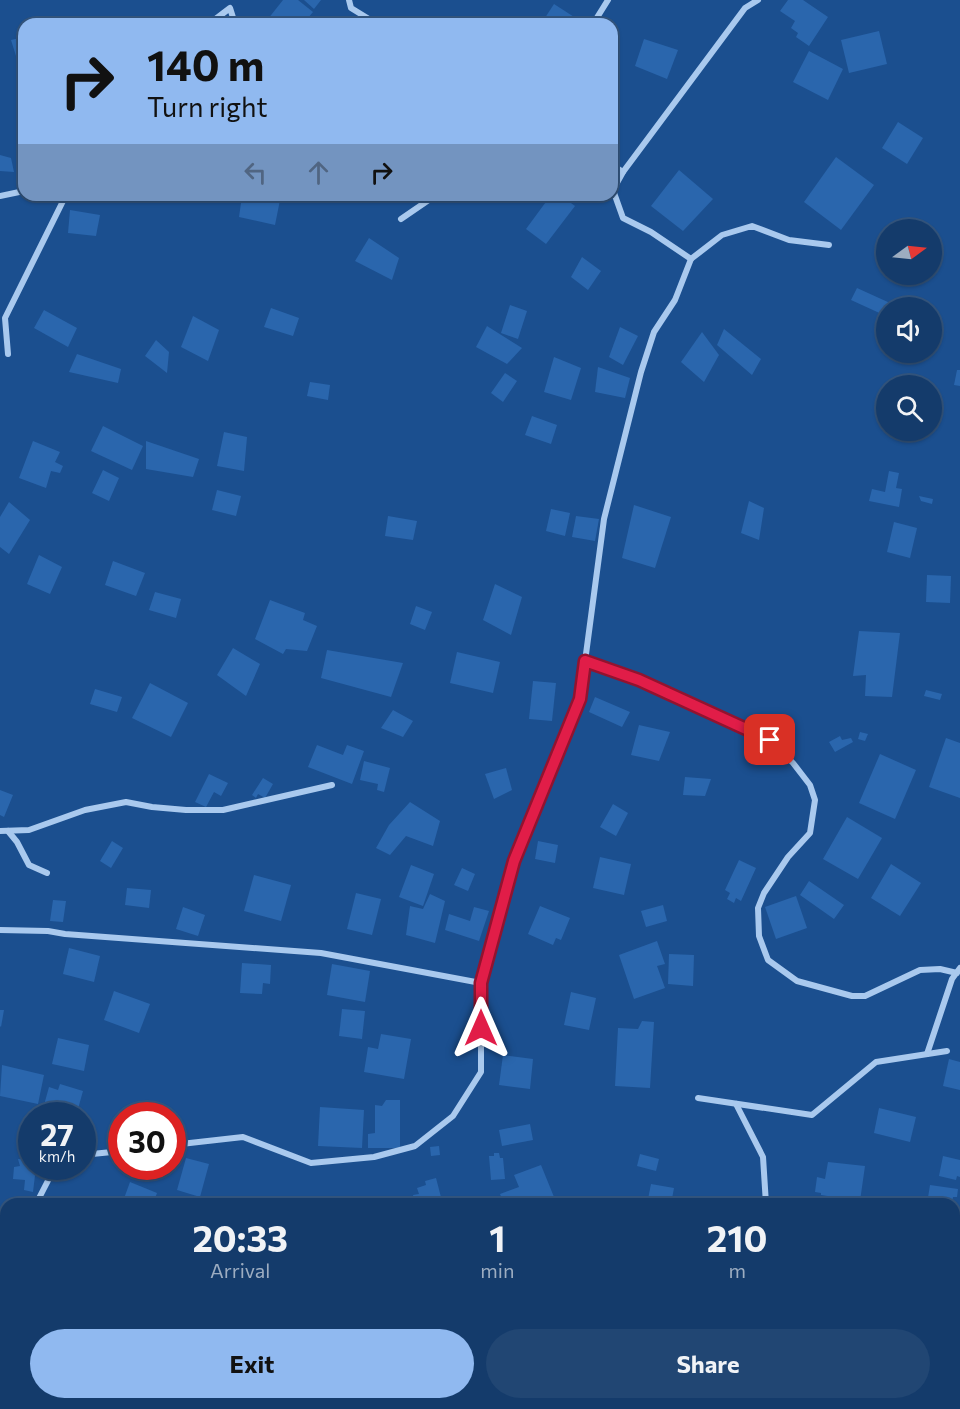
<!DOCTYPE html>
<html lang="en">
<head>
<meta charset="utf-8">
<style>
  body { margin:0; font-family:Commissioner,sans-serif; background:#214673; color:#f1f3f6; height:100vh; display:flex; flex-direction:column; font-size:22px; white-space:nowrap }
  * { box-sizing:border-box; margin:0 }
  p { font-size:20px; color:#9dadc1 }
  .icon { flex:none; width:33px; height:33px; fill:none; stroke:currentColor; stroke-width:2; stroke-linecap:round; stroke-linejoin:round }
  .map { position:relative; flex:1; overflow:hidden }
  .side { position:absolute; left:0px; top:1198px; width:960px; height:212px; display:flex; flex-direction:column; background:#143b6b; border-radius:18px 18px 0 0; box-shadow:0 2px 4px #0004,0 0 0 2px #33557e }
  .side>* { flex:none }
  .top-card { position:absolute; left:18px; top:18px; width:600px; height:183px; border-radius:18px; box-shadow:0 2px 4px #0004,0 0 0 2px #33557e; background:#90b9f0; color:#111; overflow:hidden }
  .needle { width:39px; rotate:75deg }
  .fabs { position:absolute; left:876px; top:219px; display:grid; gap:12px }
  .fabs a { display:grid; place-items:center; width:66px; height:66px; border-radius:50%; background:#143b6b; box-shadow:0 2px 4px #0004,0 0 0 2px #33557e; font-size:30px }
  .speed { position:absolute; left:18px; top:1102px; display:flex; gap:12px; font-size:30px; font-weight:700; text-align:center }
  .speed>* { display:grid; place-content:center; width:78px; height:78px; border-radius:50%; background:#143b6b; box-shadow:0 2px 4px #0004,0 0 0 2px #33557e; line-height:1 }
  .speed small { font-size:15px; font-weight:400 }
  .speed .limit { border:9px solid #d22; background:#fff; color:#111 }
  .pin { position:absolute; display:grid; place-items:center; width:51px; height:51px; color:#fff; margin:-26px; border-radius:12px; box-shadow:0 3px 9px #0006 }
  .me { position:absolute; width:66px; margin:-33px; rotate:0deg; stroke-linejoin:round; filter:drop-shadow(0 0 4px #0008) }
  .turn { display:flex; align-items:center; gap:21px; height:126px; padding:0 30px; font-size:27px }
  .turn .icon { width:78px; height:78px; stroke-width:2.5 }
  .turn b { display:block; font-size:42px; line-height:51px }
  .lanes { display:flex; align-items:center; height:57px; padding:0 30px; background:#0003; justify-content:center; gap:30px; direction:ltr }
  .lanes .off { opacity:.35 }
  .eta { display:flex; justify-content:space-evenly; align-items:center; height:102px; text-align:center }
  .eta b { font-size:36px; font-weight:700; line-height:42px }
  .cta { display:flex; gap:12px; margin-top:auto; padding:12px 30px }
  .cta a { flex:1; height:69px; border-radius:36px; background:#90b9f0; color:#111; font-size:24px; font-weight:700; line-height:69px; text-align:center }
  .cta a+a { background:#214673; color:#f1f3f6 }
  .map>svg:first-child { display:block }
</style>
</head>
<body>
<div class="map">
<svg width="960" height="1409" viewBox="0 0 960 1409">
  <rect width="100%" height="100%" fill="#1b4f8f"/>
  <g fill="#2a66ad">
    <polygon points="283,0 298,0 313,12 303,24 264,24"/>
    <polygon points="304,0 321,0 314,9"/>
    <polygon points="788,0 803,0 828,17 809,46 796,37 798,33 791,28 795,21 780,11"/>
    <polygon points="554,4 585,24 541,24"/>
    <polygon points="879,31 887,64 849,73 841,40"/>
    <polygon points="24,37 24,54 16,56 11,40"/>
    <polygon points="644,39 678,50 667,79 635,66"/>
    <polygon points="809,51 843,69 828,100 793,82"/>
    <polygon points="898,122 923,138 907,164 882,148"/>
    <polygon points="0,155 11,158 14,172 0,171"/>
    <polygon points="836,157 874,185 841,230 804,202"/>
    <polygon points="679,170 713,199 683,231 651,206"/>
    <polygon points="257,195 281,195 275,225 239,217 242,196 255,201"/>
    <polygon points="551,195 560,195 575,206 546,244 526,229"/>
    <polygon points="70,210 100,215 96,236 68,233"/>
    <polygon points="369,238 399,258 392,280 355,261"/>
    <polygon points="582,257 601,271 588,290 571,277"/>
    <polygon points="857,288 901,308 886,308 886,316 851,300"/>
    <polygon points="510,305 527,311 518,339 501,333"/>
    <polygon points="271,308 299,318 293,336 264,327"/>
    <polygon points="44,310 77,328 68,347 34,328"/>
    <polygon points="193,316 219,330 208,361 181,347"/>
    <polygon points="487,326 522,348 507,364 476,347"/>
    <polygon points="620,327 638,336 623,365 609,357"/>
    <polygon points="724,329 761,359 752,375 717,345"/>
    <polygon points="702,332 719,355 704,382 681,362"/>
    <polygon points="156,340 169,352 167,373 145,356"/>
    <polygon points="77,354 121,369 118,383 69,372"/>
    <polygon points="554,357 581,368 571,400 544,392"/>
    <polygon points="598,367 630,378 625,398 595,392"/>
    <polygon points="957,370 960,370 960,386 954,385"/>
    <polygon points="505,373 517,381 503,402 491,393"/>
    <polygon points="310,382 330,385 328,400 307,396"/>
    <polygon points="532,416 557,425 551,444 525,435"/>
    <polygon points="103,426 143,446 132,470 91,451"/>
    <polygon points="224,432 247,437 244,471 217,466"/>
    <polygon points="33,441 60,452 55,462 63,466 60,473 51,471 46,488 19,478"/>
    <polygon points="146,441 199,459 193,477 146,469"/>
    <polygon points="103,470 119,478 109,501 92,493"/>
    <polygon points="889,471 899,473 896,488 902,489 899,507 869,501 872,489 885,492"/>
    <polygon points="217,490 241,496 236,516 212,510"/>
    <polygon points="919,496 933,499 932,504 921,501"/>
    <polygon points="749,501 764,508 759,540 741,533"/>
    <polygon points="9,502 30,520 9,554 0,547 0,517"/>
    <polygon points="634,505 671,517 655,568 622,558"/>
    <polygon points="551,509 570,513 565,536 546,531"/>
    <polygon points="388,516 417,521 413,540 385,536"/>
    <polygon points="576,516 599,519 595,541 572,537"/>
    <polygon points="894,522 917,528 910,558 887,552"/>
    <polygon points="39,555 62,567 50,594 27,584"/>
    <polygon points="113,561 145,573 136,596 105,585"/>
    <polygon points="927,575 951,576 950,603 926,602"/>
    <polygon points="495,584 522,597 511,635 483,620"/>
    <polygon points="155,592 181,599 176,618 149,610"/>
    <polygon points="270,600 305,613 303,620 317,626 307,651 286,649 283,654 255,639"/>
    <polygon points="416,606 432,612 425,630 410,624"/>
    <polygon points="859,631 900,633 892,697 865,696 866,675 853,676"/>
    <polygon points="233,648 260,664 246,696 217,675"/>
    <polygon points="327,650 403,663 391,697 321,678"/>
    <polygon points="457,652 500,662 493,693 450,683"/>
    <polygon points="533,681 556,683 552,721 529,719"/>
    <polygon points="150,683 188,703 171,737 132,718"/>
    <polygon points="95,689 122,697 117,712 90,704"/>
    <polygon points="926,690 942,694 940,700 924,696"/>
    <polygon points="595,697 630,712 622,727 589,712"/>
    <polygon points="393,710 413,721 403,737 381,728"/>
    <polygon points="639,725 670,732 659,761 631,755"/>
    <polygon points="860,732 868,734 865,741 858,739"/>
    <polygon points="840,736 842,740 851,738 853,742 835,752 829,742"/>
    <polygon points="946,738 960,743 960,798 929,787"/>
    <polygon points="317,745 343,755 347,745 364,751 352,784 308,767"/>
    <polygon points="880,754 916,770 895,819 859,803"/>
    <polygon points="364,761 390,768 384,792 377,790 378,784 360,780"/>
    <polygon points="506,768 512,790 494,799 485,774"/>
    <polygon points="209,774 228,783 221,796 214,792 206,807 195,802"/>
    <polygon points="685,777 711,779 705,796 683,795"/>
    <polygon points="263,778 273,784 265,798 258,794 256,798 252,795"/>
    <polygon points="0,790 13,795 4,817 0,815"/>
    <polygon points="410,802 440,821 433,846 406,836 390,855 376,848 389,825"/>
    <polygon points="613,804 628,813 616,836 600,827"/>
    <polygon points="847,817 882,838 858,879 823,859"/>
    <polygon points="112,841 123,848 111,868 100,861"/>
    <polygon points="538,841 558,845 555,863 535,859"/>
    <polygon points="600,857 631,864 624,895 593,888"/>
    <polygon points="739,860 756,868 741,901 736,898 734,903 727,899 730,893 725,890"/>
    <polygon points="891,864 921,883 900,916 871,898"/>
    <polygon points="411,865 434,874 423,906 399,897"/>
    <polygon points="462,868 475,874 468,891 454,885"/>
    <polygon points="254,875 291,885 281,921 244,911"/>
    <polygon points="809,881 844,905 834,919 800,895"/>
    <polygon points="127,888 151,890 149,908 125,905"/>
    <polygon points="356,893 381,899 372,935 347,929"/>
    <polygon points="430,894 445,901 435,943 406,935 410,906 423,909"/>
    <polygon points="796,896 807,928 776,939 765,907"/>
    <polygon points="53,900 66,901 63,922 50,921"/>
    <polygon points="663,905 667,921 646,927 641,911"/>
    <polygon points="540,906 570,918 561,940 556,938 553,945 528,934"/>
    <polygon points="183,907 205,915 198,936 176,929"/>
    <polygon points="474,907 489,911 479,941 445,930 449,914 470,921"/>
    <polygon points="657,941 665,964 657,966 665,988 634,999 619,955"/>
    <polygon points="69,948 100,956 94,982 63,974"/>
    <polygon points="669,954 694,955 693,986 668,984"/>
    <polygon points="242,963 271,965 270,984 263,983 262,994 240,993"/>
    <polygon points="332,964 370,971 365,1002 327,995"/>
    <polygon points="114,991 150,1004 139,1033 104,1020"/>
    <polygon points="571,992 596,998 589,1030 564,1025"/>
    <polygon points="342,1009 365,1011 362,1039 339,1036"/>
    <polygon points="0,1010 4,1010 1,1027 0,1026"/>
    <polygon points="642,1021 654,1022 650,1088 615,1086 618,1028 638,1029"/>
    <polygon points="381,1034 411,1039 404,1079 364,1072 368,1047 378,1049"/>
    <polygon points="58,1038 89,1045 84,1071 52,1064"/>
    <polygon points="503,1055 533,1059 530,1089 499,1085"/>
    <polygon points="949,1059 960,1062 960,1090 943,1086"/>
    <polygon points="2,1065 44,1075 38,1104 0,1096"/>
    <polygon points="60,1084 83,1091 76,1116 58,1116 60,1110 44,1105 49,1087 58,1090"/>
    <polygon points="386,1100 400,1100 400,1148 368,1148 368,1134 375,1133 375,1105 382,1106"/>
    <polygon points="320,1107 364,1110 362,1148 318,1146"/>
    <polygon points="879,1108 916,1117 910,1142 874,1133"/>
    <polygon points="530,1124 533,1140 502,1146 499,1130"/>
    <polygon points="439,1146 440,1155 431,1156 430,1147"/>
    <polygon points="494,1153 499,1153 500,1158 503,1158 505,1179 491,1180 489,1156 494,1156"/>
    <polygon points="640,1154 659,1159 656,1171 637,1166"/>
    <polygon points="943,1156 960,1160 960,1177 957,1176 956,1180 939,1176"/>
    <polygon points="186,1158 209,1164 200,1197 177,1190"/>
    <polygon points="18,1159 32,1160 32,1167 36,1167 33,1192 24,1190 25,1180 13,1179 14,1167 20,1166"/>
    <polygon points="828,1162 865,1166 860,1201 821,1195 821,1193 815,1192 817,1177 825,1179"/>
    <polygon points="541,1165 554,1197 534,1204 504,1204 500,1194 519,1187 514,1175"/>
    <polygon points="436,1178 442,1201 430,1204 415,1204 413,1195 419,1194 417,1188 426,1185 425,1181"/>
    <polygon points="130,1182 157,1193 153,1204 122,1204"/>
    <polygon points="651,1184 674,1188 671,1204 647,1204"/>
    <polygon points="930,1185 958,1189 957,1197 953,1197 952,1204 927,1204"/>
    <polygon points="308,1196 309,1204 295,1204 294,1197"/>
    <polygon points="419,1404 452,1404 451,1409 424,1409 419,1408"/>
    <rect x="616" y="1404" width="43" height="5"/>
    <polygon points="767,1404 784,1404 785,1409 768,1409"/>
  </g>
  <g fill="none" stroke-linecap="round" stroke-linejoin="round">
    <g stroke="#a9c9ee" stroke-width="6">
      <polyline points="349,0 351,8 377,24"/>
      <polyline points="209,24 230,8 235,24"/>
      <polyline points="593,24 608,0"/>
      <polyline points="612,165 623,172"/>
      <polyline points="0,196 24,191"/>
      <polyline points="401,219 436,195"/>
      <polyline points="691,259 651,232 623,218 613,190 623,172 745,8 758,0"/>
      <polyline points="8,354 5,318 66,195"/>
      <polyline points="585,661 639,680 770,740 793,763 810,785 815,800 810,833 788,857 764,893 758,908 759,936 768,960 797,981 852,996 865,996 920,970 940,969 957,973"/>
      <polyline points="0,831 29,830 85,810 126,802 152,807 186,810 223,810 332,785"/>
      <polyline points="8,831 17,842 29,865 47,873"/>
      <polyline points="0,930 48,931 65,934 321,953 481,983 515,861 580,699 604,519 641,372 654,332 675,300 691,259 722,235 752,226 789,240 829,245"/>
      <polyline points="927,1054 952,979 960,968"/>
      <polyline points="698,1098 812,1115 876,1062 947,1051"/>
      <polyline points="736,1104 763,1157 766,1204"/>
      <polyline points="172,1145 243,1137 311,1163 374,1157 415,1146 453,1116 481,1072 481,983"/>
      <polyline points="82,1155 122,1151"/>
      <polyline points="36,1204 55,1167"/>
      <polyline points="0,1292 6,1283"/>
      <polyline points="0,1381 6,1383"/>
      <polyline points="56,1404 66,1408 80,1409"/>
      <polyline points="123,1409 247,1409"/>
    </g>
  </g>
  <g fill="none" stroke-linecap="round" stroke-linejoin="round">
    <g stroke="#92132f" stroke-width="15">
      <polyline id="route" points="481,1028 481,983 514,861 580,699 585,661 639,680 770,740"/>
    </g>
    <use href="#route" stroke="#e11d48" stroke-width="10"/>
  </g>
</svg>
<div class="fabs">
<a><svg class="needle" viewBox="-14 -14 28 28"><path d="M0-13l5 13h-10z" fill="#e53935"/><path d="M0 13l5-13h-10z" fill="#9dadc1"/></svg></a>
<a><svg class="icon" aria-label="sound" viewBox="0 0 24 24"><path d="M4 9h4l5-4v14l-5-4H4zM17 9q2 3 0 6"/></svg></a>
<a><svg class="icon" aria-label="search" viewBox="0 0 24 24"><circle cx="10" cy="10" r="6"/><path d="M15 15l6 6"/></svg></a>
</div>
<div class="speed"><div>27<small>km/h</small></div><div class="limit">30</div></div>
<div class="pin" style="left:770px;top:740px;background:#d93025"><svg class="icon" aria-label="arrive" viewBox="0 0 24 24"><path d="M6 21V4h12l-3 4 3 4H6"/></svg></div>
<svg class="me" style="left:481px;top:1028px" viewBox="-20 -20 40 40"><path d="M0-17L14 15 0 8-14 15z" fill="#e11d48" stroke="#fff" stroke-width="4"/></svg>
<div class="top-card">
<div class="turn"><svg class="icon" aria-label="right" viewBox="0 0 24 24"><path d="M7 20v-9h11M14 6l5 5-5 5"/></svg><div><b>140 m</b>Turn right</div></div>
<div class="lanes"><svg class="icon off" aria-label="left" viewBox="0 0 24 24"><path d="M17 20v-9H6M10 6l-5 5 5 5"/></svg><svg class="icon off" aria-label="ahead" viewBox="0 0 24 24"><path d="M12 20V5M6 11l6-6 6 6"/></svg><svg class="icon" aria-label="right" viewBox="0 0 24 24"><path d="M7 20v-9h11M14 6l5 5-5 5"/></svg></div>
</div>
<section class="side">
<div class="eta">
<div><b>20:33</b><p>Arrival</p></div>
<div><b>1</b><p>min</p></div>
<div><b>210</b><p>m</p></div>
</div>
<div class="cta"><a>Exit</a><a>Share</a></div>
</section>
</div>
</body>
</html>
